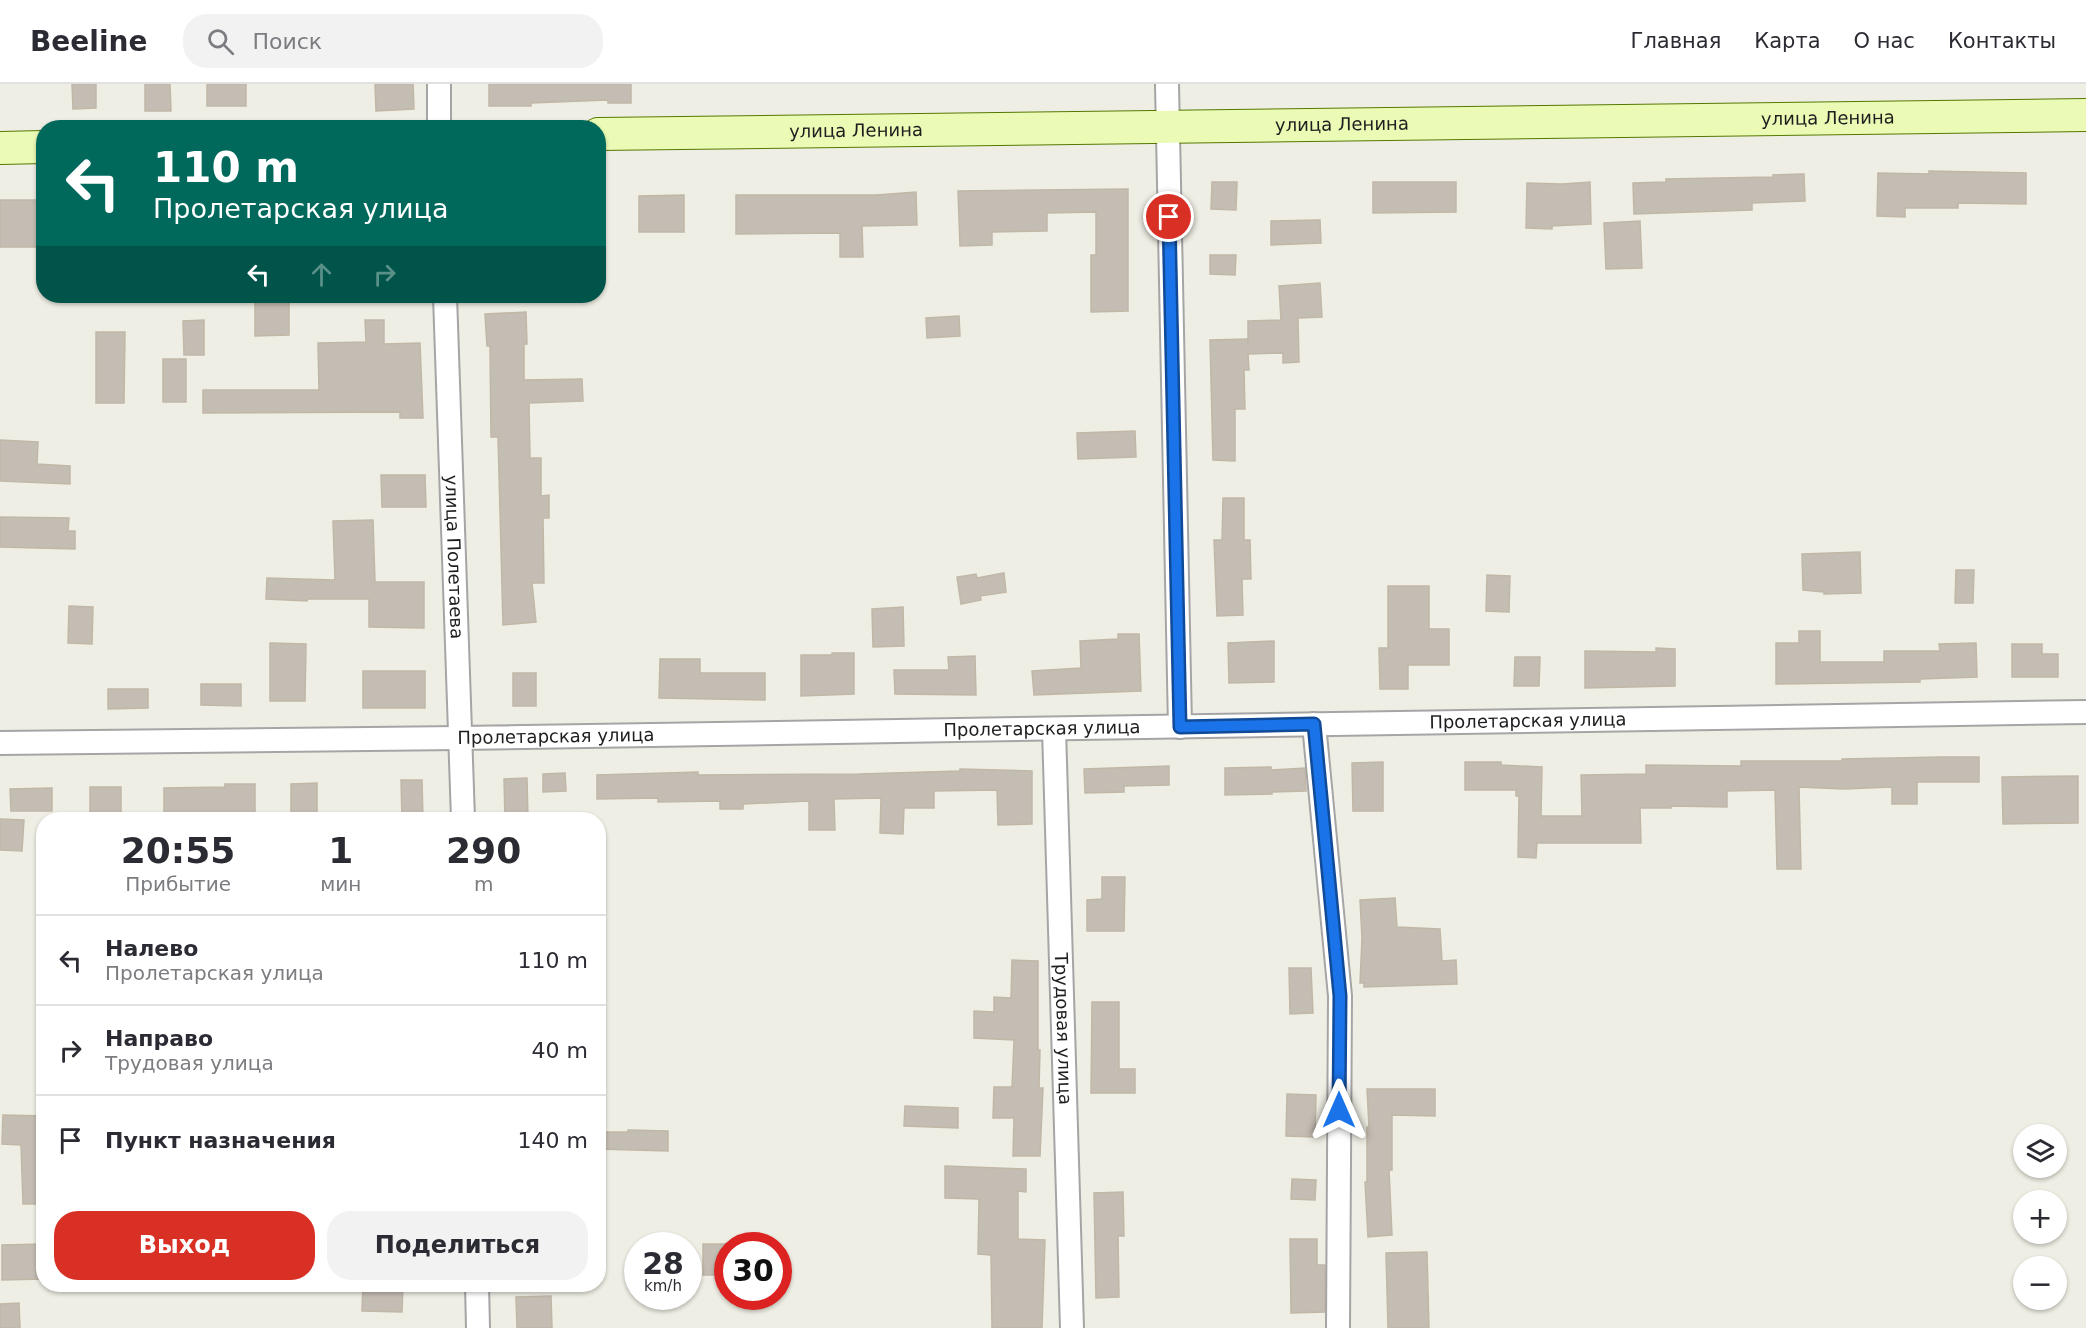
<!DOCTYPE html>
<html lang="ru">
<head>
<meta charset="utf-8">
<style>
  body { margin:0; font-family:"DejaVu Sans",sans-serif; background:#f2f2f3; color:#2b2b33; height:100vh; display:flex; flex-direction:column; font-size:22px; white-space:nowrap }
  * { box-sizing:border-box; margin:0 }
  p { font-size:20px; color:#7c7c81 }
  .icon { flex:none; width:33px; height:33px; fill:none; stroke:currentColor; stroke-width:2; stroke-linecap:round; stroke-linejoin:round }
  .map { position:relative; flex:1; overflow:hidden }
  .details { position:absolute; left:36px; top:728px; width:570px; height:480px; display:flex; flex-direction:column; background:#fff; border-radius:24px; box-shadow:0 2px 4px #0004 }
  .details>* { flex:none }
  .hud { position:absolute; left:36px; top:36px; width:570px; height:183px; border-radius:24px; box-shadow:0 2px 4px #0004; background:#00695c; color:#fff; overflow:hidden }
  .buttons { position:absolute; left:2013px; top:1040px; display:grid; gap:12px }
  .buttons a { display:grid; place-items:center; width:54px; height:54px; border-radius:50%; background:#fff; box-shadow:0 2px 4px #0004; font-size:30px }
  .speed { position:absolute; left:624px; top:1148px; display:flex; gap:12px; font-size:30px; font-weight:700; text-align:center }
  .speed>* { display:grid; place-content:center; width:78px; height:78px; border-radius:50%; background:#fff; box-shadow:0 2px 4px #0004; line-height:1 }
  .speed small { font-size:15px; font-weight:400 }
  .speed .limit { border:9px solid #d22; background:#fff; color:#111 }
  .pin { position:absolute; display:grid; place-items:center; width:51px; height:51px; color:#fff; margin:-26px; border:3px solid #fff; border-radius:50%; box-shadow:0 2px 6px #0007 }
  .me { position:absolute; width:66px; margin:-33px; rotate:0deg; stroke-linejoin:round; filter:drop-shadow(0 0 4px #0008) }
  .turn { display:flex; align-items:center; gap:21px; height:126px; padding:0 18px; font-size:27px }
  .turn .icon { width:78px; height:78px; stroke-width:2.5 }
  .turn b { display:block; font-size:42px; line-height:51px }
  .lanes { display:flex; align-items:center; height:57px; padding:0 18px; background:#0003; justify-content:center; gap:30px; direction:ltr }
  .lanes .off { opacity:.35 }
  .eta { display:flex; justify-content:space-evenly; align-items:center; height:102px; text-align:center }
  .eta b { font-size:36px; font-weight:600; line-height:42px }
  .button { display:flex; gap:12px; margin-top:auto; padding:12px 18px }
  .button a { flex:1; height:69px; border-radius:24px; background:#d93025; color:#fff; font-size:24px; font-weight:600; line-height:69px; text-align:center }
  .button a+a { background:#f2f2f3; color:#2b2b33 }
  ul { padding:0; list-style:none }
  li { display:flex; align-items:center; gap:18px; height:90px; padding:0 18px; border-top:2px solid #e1e1e2 }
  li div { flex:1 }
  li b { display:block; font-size:22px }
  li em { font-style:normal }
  header { display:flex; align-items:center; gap:36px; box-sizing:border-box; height:84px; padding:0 30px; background:#fff; border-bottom:2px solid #e1e1e2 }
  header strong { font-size:28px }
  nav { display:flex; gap:33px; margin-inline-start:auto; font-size:21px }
  .search { width:420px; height:54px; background:#f2f2f3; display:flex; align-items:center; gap:15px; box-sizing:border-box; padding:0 21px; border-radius:24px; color:#7c7c81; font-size:22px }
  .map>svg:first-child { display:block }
</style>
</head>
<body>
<header>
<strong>Beeline</strong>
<div class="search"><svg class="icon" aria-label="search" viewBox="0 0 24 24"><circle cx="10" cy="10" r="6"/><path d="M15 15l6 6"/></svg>Поиск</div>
<nav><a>Главная</a><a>Карта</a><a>О нас</a><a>Контакты</a></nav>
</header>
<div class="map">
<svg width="2086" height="1244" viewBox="0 0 2086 1244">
  <rect width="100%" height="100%" fill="#efeee4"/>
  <g fill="#9ed097">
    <polygon points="599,112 603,112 603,195 599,203"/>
    <polygon points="489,212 592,212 584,218 489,218"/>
  </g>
  <g fill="#c4bdb3" stroke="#c1b7a6" stroke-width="1.5">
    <polygon points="72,0 96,0 96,24 73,25"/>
    <polygon points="145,0 170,0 171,27 145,27"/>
    <rect x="207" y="0" width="39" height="22"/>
    <polygon points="375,0 413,0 414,25 376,27"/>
    <polygon points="489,0 631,0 631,19 608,19 608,16 531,19 531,22 489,22"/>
    <polygon points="1929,87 2026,89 2026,120 1958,119 1958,124 1905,124 1905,133 1877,132 1878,89 1929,90"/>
    <polygon points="1804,90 1805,117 1752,119 1752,126 1634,130 1633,99 1666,98 1666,95 1773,93 1773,91"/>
    <polygon points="1212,98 1237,98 1236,126 1211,125"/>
    <polygon points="1373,98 1456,98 1456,128 1373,129"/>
    <polygon points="1590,98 1591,140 1552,142 1552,145 1526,144 1527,99 1562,100"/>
    <polygon points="1128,105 1128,227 1091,228 1091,171 1096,171 1096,128 1047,129 1047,147 992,148 992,161 960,162 958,107"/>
    <polygon points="916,108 917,141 862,142 863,173 840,173 840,149 736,150 736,111 876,111"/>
    <polygon points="684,111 684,148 639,148 639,112"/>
    <rect x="0" y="116" width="44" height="47"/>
    <polygon points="1320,136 1321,159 1271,161 1271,137"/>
    <polygon points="1640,137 1642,184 1606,185 1604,139"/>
    <polygon points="1210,171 1236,171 1235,191 1210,190"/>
    <polygon points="1320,199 1322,233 1298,234 1299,278 1283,279 1283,269 1248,270 1249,286 1244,286 1245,325 1235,325 1235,377 1213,376 1210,256 1248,255 1248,262 1248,237 1281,236 1279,202"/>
    <polygon points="255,212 289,212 289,251 255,252"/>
    <polygon points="526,228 527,260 524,260 524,296 582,295 583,317 529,319 530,374 541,374 541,412 549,411 549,434 543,434 544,499 532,499 536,538 503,541 498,353 491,353 490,262 487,262 485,230"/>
    <polygon points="959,232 960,252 927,254 926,234"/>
    <polygon points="204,236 204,271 184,271 183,237"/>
    <polygon points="365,236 384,236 384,260 420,259 423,334 400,334 400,328 203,329 203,306 319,306 318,259 366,258"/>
    <polygon points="96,248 125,248 124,319 96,319"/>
    <rect x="163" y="275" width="23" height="43"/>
    <polygon points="1135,347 1136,373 1078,375 1077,349"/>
    <polygon points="0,356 38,358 37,380 70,382 70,400 0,397"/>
    <polygon points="381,391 425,391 426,423 382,423"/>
    <polygon points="1223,414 1244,414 1244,456 1250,456 1251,495 1242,495 1243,531 1217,532 1214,456 1222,456"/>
    <polygon points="0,433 69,434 68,447 75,447 75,465 0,463"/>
    <polygon points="373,436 375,498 424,498 424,544 369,543 369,515 308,515 307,517 266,515 267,494 335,496 333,437"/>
    <polygon points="1860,468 1861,509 1824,510 1824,508 1803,506 1802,470"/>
    <polygon points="1956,486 1974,486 1973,519 1955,519"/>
    <polygon points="1004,489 1006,508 980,512 981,516 961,520 957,493 976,490 977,494"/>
    <polygon points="1487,491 1510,492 1509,528 1486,527"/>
    <polygon points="1388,502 1429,502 1429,545 1449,545 1449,581 1408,581 1408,605 1380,605 1379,564 1388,564"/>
    <polygon points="69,522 93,523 92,560 68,559"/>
    <polygon points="903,523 904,562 873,563 872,525"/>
    <polygon points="1799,547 1820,547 1820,578 1884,578 1884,567 1940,567 1939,560 1976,559 1977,593 1920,595 1920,598 1776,600 1776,559 1799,559"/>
    <polygon points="1118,550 1139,550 1141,607 1034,611 1032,587 1081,584 1080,557 1118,555"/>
    <polygon points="1274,557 1274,598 1229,599 1228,559"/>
    <polygon points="270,559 306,560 305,617 270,617"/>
    <polygon points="2012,560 2042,560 2042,570 2058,570 2058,593 2012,593"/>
    <polygon points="1656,564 1675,565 1675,602 1585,604 1585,567 1656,568"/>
    <polygon points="832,569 854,569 854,610 801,612 801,571 832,571"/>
    <polygon points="975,572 976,611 895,610 894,586 949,586 948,573"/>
    <polygon points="1515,573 1540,573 1539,602 1514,602"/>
    <polygon points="660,575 700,575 700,589 765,589 765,616 659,614"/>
    <rect x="363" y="587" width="62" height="37"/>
    <rect x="513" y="589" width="23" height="33"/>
    <polygon points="201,600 241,600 241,622 201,621"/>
    <polygon points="108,605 148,605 148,624 108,625"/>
    <polygon points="1941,673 1979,673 1979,698 1917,698 1917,720 1892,720 1892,703 1844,705 1799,703 1801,785 1777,785 1775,706 1727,707 1727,723 1671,722 1671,724 1640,724 1641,759 1537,759 1536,774 1518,773 1519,712 1516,712 1516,706 1465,706 1465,678 1501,678 1501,681 1542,683 1541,732 1582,732 1581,691 1646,690 1646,681 1741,682 1741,677 1842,677 1842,675"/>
    <polygon points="1383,678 1383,727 1353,727 1352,679"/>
    <polygon points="1169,682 1169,701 1124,702 1124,708 1085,709 1084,685"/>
    <polygon points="1271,683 1271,686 1305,684 1306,707 1272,708 1272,710 1225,711 1225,684"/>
    <polygon points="960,685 1032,687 1032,740 998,741 997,706 934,707 934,724 904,724 903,750 880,749 881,714 834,715 835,746 809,746 809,717 743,720 743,725 720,725 720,717 658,718 658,714 597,715 597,691 698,688 698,691 859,690 960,687"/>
    <polygon points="565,689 566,707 543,708 543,690"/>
    <polygon points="2078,692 2078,739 2003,740 2002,693"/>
    <polygon points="527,694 528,735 505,735 504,695"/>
    <polygon points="401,696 422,696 423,735 402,735"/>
    <polygon points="317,699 317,735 291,735 291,700"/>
    <polygon points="225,700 255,700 255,735 164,735 164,704 225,703"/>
    <rect x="90" y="703" width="31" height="32"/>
    <polygon points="52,704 52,727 11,727 10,705"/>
    <polygon points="0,735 24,736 22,767 0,766"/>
    <polygon points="1102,793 1125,793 1124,847 1087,847 1087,816 1102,815"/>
    <polygon points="1395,814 1397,843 1440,845 1442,877 1456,876 1457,900 1364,903 1364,899 1360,899 1362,854 1360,816"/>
    <polygon points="1012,876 1038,877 1038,966 1040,966 1039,1004 1043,1004 1040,1072 1013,1072 1014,1034 993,1034 994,1003 1012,1003 1014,956 974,954 974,927 994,928 994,913 1011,914"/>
    <polygon points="1289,884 1311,884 1313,929 1290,930"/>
    <polygon points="1092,918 1119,918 1119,985 1135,985 1135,1009 1091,1009"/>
    <polygon points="1367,1005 1435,1005 1435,1032 1392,1031 1392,1086 1389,1086 1392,1151 1368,1153 1365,1098 1367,1098 1367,1043 1369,1043"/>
    <polygon points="1287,1010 1316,1011 1315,1053 1286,1052"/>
    <polygon points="905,1022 958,1024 958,1044 904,1042"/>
    <polygon points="3,1031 44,1032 44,1120 23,1120 21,1061 2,1060"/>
    <polygon points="628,1046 668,1047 668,1067 598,1065 598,1048 628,1048"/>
    <polygon points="945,1082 1026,1085 1026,1108 1018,1107 1018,1155 1045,1156 1042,1244 992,1244 991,1171 978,1170 979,1115 945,1114"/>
    <polygon points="1292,1095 1316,1096 1315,1116 1291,1115"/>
    <polygon points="1123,1108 1124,1152 1118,1152 1119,1213 1096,1214 1094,1109"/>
    <polygon points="1290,1155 1317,1155 1317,1181 1325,1181 1325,1228 1291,1229"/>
    <polygon points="44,1160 44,1195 2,1196 2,1161"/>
    <rect x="703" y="1160" width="25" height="31"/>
    <polygon points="1427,1168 1429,1244 1388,1244 1386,1169"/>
    <polygon points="363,1200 403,1200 402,1228 362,1227"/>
    <polygon points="551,1212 552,1244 517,1244 516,1213"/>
    <polygon points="19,1219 20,1244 0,1244 0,1220"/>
  </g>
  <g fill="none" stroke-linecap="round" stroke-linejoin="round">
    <g stroke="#a5a5a5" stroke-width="26">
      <g id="street">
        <polyline points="439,0 439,44"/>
        <polyline points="1167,0 1180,643"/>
        <path id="s1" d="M445 212 463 735"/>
        <polyline points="1314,640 1340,912 1338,1244"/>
        <path id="s2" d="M1054 645 1072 1244"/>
        <path id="s3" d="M0 659 460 654 2086 628"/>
        <polyline points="477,1200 478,1244"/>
      </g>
    </g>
    <g stroke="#567802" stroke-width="34">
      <g id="secondary">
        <path id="s4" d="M598 50 2086 31"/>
        <polyline points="0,64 44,63"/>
      </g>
    </g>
    <use href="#street" stroke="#fff" stroke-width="22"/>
    <use href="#secondary" stroke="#ebfbb6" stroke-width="32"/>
  </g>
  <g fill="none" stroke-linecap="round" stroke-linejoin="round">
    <g stroke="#114b97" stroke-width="15">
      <polyline id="route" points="1169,133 1180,643 1314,640 1340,912 1339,1026"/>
    </g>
    <use href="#route" stroke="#1a73e8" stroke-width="10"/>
  </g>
  <g text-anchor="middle" stroke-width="5" stroke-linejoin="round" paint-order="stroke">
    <g font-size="18" fill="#1e1e1e" stroke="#fff">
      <text dy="6" stroke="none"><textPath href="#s4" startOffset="1230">улица Ленина</textPath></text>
      <text dy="6" stroke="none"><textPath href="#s4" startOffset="744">улица Ленина</textPath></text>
      <text dy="6" stroke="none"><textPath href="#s4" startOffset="258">улица Ленина</textPath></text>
      <text dy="6" stroke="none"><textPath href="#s1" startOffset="261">улица Полетаева</textPath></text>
      <text dy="6" stroke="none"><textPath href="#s3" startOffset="1528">Пролетарская улица</textPath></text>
      <text dy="6" stroke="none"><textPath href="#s3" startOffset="1042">Пролетарская улица</textPath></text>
      <text dy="6" stroke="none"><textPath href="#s3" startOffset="556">Пролетарская улица</textPath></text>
      <text dy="6" stroke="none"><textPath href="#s2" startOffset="300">Трудовая улица</textPath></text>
    </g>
  </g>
</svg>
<div class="buttons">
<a><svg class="icon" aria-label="layers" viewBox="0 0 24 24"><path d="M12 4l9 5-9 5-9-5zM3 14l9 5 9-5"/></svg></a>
<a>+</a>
<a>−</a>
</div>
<div class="speed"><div>28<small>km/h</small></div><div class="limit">30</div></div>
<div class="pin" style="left:1169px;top:133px;background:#d93025"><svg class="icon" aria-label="arrive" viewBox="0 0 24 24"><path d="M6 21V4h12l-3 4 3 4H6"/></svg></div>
<svg class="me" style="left:1339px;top:1026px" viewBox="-20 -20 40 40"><path d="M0-17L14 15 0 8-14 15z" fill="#1a73e8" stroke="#fff" stroke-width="4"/></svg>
<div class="hud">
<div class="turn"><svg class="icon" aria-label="left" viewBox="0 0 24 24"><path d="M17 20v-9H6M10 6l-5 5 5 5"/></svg><div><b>110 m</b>Пролетарская улица</div></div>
<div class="lanes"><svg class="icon" aria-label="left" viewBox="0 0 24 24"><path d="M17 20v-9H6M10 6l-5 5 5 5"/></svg><svg class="icon off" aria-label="ahead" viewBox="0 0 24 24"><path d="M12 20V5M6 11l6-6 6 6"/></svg><svg class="icon off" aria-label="right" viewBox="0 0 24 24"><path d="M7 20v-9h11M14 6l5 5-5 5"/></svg></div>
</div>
<section class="details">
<div class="eta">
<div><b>20:55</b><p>Прибытие</p></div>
<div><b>1</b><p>мин</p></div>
<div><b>290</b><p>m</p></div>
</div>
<ul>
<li><svg class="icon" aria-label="left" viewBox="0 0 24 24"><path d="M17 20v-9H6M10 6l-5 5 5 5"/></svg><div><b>Налево</b><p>Пролетарская улица</p></div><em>110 m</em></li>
<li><svg class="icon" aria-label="right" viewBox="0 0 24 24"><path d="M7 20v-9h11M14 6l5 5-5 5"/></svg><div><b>Направо</b><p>Трудовая улица</p></div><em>40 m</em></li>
<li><svg class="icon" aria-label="arrive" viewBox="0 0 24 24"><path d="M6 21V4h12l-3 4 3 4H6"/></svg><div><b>Пункт назначения</b></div><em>140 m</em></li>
</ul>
<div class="button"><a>Выход</a><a>Поделиться</a></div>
</section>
</div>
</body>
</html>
